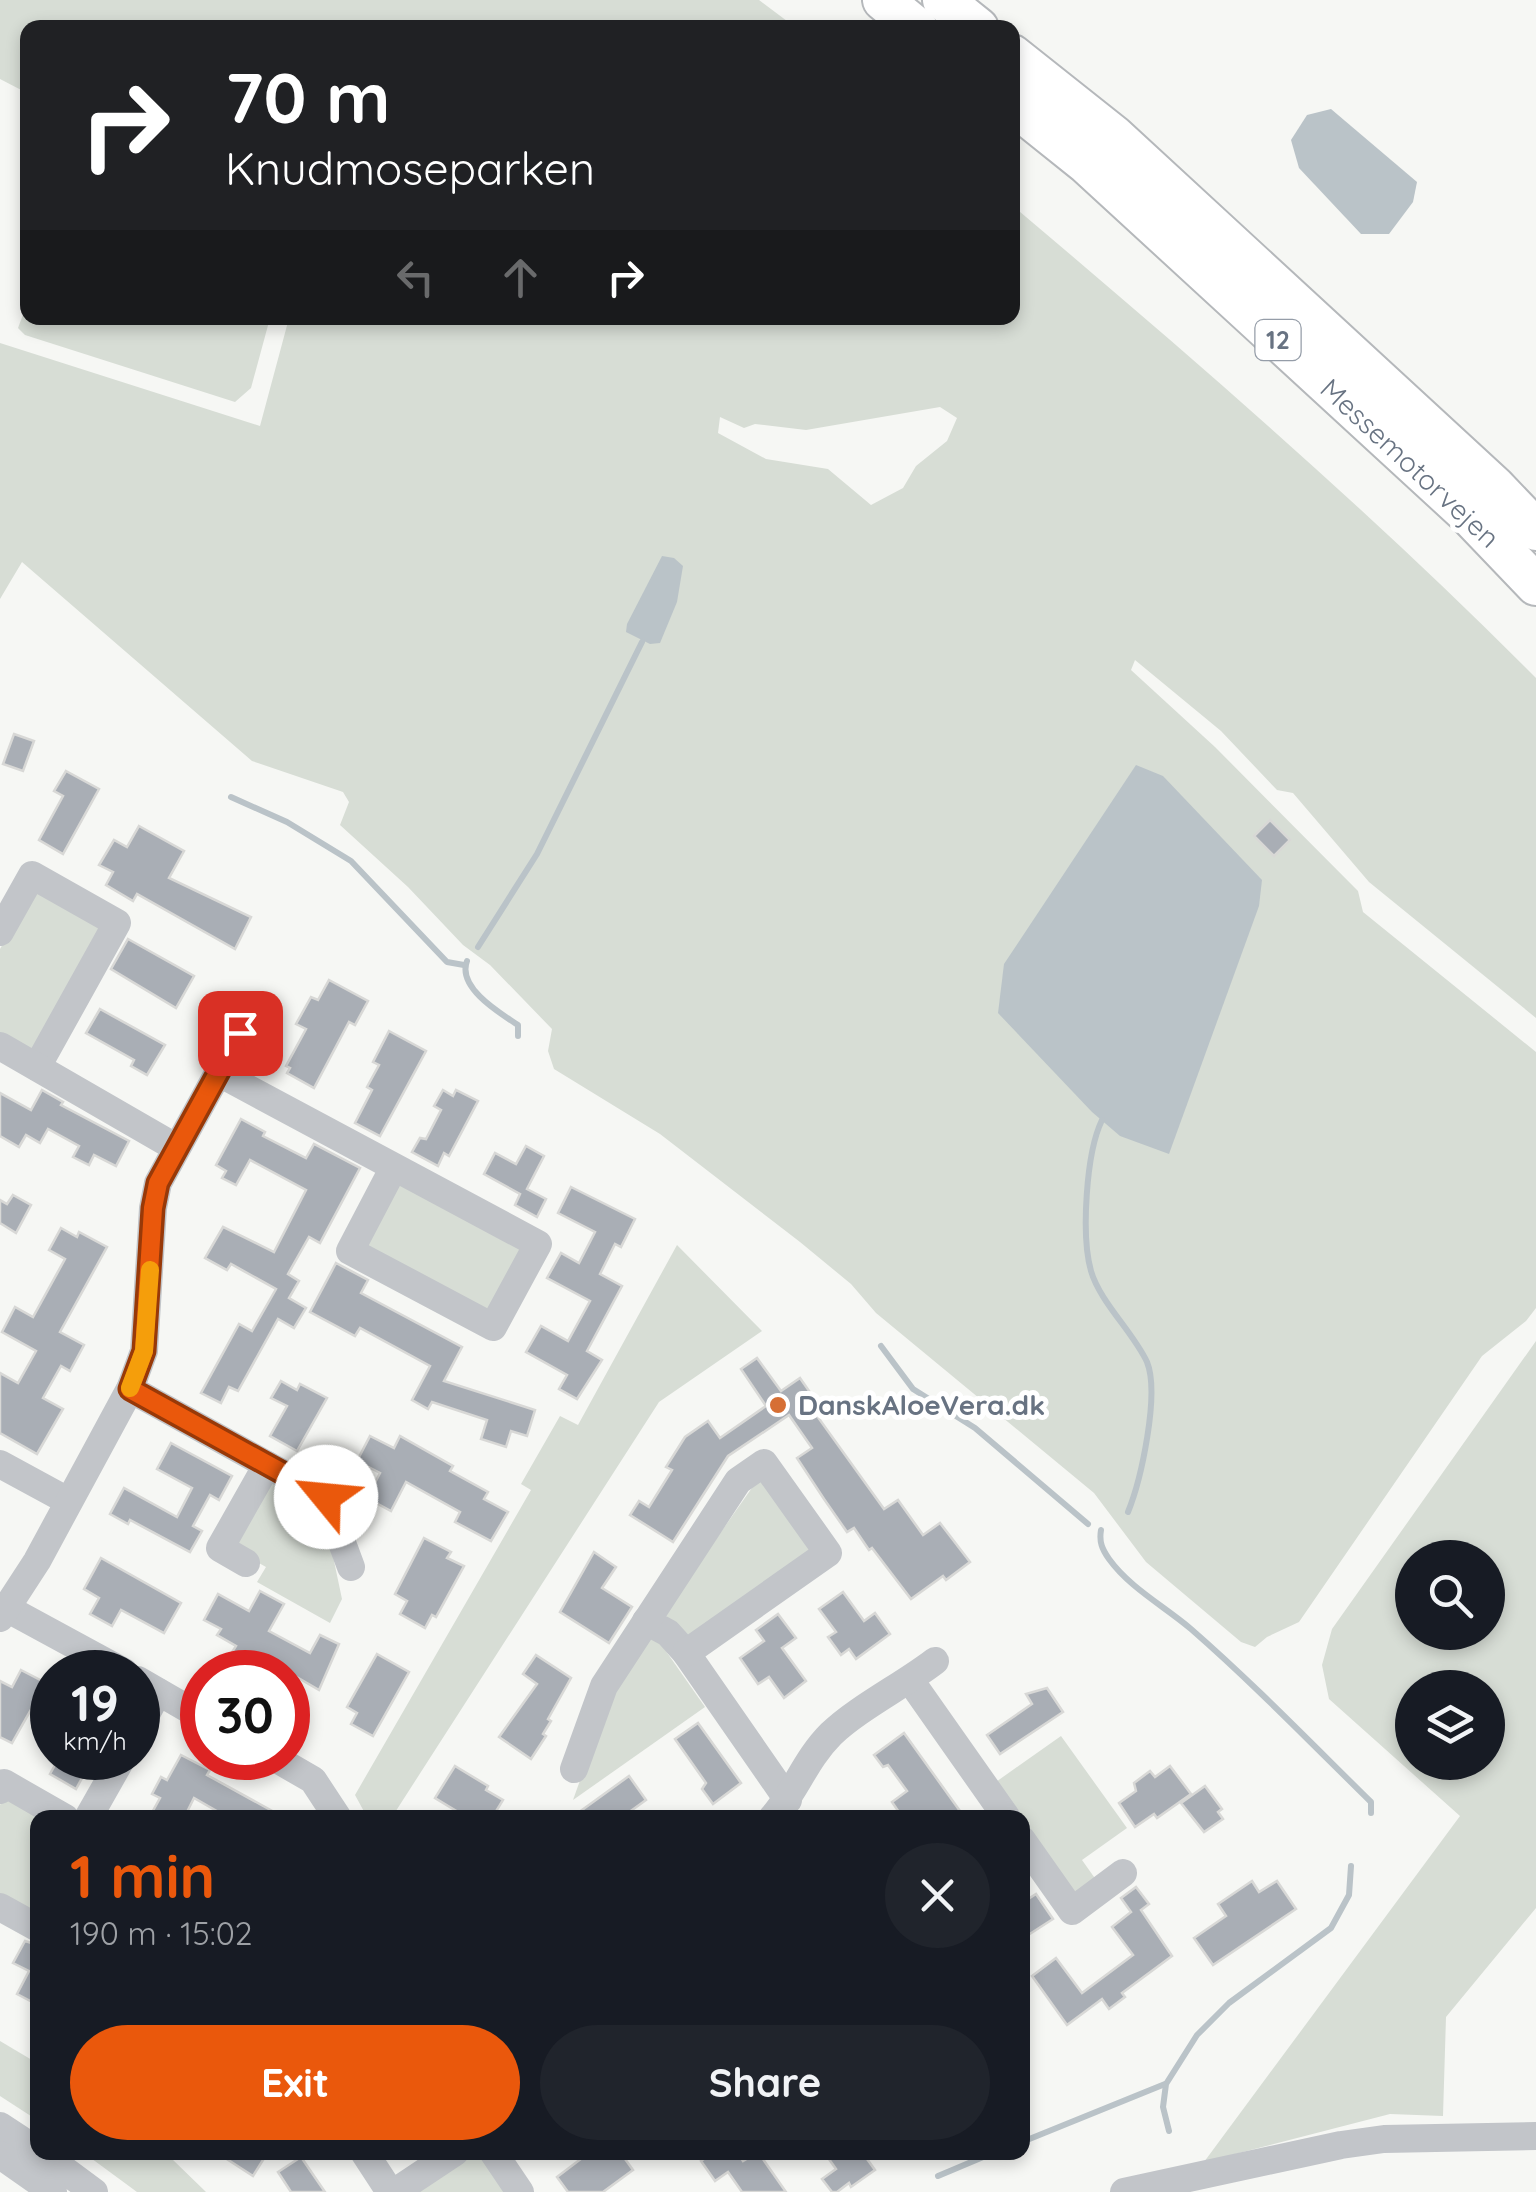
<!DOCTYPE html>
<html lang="en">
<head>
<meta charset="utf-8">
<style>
  body { margin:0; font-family:Quicksand,sans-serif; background:#20242c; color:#f1f3f6; height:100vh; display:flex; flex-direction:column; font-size:38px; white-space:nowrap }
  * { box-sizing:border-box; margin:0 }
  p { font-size:32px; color:#9ea1a6 }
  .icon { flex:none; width:55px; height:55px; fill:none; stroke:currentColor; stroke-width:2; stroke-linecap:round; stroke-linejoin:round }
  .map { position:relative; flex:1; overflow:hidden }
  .sheet { position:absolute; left:30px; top:1810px; width:1000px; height:350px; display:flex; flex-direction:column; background:#171b24; border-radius:20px; box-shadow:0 5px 15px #0003 }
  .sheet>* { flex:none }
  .guide { position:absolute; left:20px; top:20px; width:1000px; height:305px; border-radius:20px; box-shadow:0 5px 15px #0003; background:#202124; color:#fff; overflow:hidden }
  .controls { position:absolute; left:1395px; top:1540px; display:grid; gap:20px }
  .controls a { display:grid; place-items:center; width:110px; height:110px; border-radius:50%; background:#171b24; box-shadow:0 5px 15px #0003; font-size:50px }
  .speed { position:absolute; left:30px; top:1650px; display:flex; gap:20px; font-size:50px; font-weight:700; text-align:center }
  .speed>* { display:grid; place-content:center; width:130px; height:130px; border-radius:50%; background:#171b24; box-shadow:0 5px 15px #0003; line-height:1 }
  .speed small { font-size:25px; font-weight:400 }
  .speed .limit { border:15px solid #d22; background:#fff; color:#111 }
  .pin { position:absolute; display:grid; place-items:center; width:85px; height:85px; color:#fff; margin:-42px; border-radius:20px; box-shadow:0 5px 15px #0006 }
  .me { position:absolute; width:110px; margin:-55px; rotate:298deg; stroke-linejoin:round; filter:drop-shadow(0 0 8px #0008) }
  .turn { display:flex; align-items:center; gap:35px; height:210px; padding:0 40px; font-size:45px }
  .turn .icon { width:130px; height:130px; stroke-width:2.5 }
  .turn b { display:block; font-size:70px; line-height:85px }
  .lanes { display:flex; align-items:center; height:95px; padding:0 40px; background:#0003; justify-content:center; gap:50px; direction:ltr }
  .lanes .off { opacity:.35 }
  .round { display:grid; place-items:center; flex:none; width:105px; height:105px; border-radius:52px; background:#20242c }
  .overview { display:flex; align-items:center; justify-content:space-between; height:170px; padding:0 40px }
  h1 { font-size:60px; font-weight:800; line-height:75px; color:#ea580c }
  .action { display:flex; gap:20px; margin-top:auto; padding:20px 40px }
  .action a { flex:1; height:115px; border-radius:60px; background:#ea580c; color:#fff; font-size:40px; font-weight:800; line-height:115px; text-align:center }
  .action a+a { background:#20242c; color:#f1f3f6 }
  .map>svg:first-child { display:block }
</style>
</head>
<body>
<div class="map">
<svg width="1536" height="2192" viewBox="0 0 1536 2192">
  <rect width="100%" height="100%" fill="#f6f7f4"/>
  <g fill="#d7ddd5" fill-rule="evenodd">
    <polygon points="0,0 759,0 795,27 28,28 27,93 0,79"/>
    <path d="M1013 206C1192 357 1370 511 1536 678V1018L1369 882 1293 793 1277 790 1221 731 1135 660 1131 670 1215 747 1358 891 1363 912 1536 1052V1308L1526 1321 1482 1356 1299 1622 1267 1637 1255 1647 1241 1642 1146 1562 1094 1493 876 1313 851 1284 800 1242 660 1134 554 1069 548 1051 552 1029 490 965 463 945 408 887 340 825 349 802 343 792 252 761 22 562 0 599V343L260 426 289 318H1012ZM940 407 957 418 947 441 916 466 903 488 871 505 828 469 766 459 718 433 720 417 744 428 755 424 806 430Z"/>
    <polygon points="27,304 28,318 270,318 251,388 235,402 25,335 18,328"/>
    <polygon points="35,888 103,927 32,1055 0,1037 0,949"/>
    <polygon points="396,1177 524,1246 486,1316 358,1247"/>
    <polygon points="677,1245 762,1331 659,1402 392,1817 367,1817 355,1795 531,1490 521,1484 560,1416 578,1425"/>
    <path d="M1536 1341V1908L1446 2017 1443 2116 1390 2114 1204 2162 1460 1816 1329 1699 1322 1665 1332 1629ZM1412 1558H1488V1632H1412ZM1412 1688H1488V1762H1412Z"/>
    <polygon points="268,1475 322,1504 342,1599 330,1623 257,1582 266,1567 229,1546"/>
    <polygon points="761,1475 816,1551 687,1645 664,1613"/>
    <polygon points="654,1634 705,1707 573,1800 612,1691"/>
    <polygon points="1061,1736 1127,1828 1082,1860 1099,1884 1076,1900 1023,1825 1022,1818 1017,1817 993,1784"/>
    <polygon points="7,1793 38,1818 37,1920 0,1899 0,1805"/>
    <polygon points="0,2041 37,2063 37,2120 0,2096"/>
    <polygon points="468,2152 484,2153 512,2192 412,2192"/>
    <polygon points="84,2153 175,2153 172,2159 206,2192 137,2192"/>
  </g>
  <g fill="#bac3c8">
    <polygon points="1331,109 1417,182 1413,202 1389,234 1361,234 1299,168 1291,140 1307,115"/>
    <polygon points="662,556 674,558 683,566 677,602 660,643 650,644 626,632 627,624"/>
    <polygon points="1136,765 1163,776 1262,880 1259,906 1169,1154 1120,1136 1092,1112 998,1013 1004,964"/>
  </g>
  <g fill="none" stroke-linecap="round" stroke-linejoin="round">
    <g stroke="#bac3c8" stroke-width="6">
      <polyline points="231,797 287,822 351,861 447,962 464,965"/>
      <polyline points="478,947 537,854 642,642"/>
      <path d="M467 961C457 987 498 1012 518 1025V1036"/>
      <path d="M1102 1120C1086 1153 1081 1236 1091 1271 1100 1302 1133 1332 1147 1362 1160 1394 1141 1480 1128 1512"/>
      <polyline points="881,1346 913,1389 975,1428 1088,1524"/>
      <path d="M1101 1530C1099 1542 1102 1549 1109 1559 1130 1588 1164 1606 1191 1629 1254 1684 1312 1744 1371 1802V1813"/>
      <polyline points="1169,2131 1163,2107 1166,2084 1197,2035 1229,2003 1331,1928 1349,1895 1351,1866"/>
      <polyline points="1022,2142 1165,2084"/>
      <polyline points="938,2176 995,2152"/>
    </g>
  </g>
  <g fill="#a9aeb5" stroke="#d8d8d6" stroke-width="2.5">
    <polygon points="14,734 34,741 23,771 3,764"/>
    <polygon points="66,771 99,789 63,854 39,840 63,796 54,791"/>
    <polygon points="1270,820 1290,840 1274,856 1254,836"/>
    <polygon points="139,826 184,851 169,878 251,917 235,949 137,894 133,901 106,885 113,872 99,865 114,840 127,847"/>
    <polygon points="128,939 194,976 176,1008 111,969"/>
    <polygon points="329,980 368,1001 355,1025 349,1022 314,1088 287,1073 290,1068 286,1066 306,1029 296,1024 311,997 318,1000"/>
    <polygon points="100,1009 165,1045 147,1075 131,1066 134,1060 86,1033"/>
    <polygon points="389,1031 426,1051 380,1136 355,1123 372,1090 367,1087 379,1065 373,1062"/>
    <polygon points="42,1090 63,1102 61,1105 129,1141 116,1166 94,1155 89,1165 73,1157 79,1146 48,1129 40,1143 26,1135 19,1147 0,1136 0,1093 31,1110"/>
    <polygon points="443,1090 453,1096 456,1090 478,1101 449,1156 444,1153 438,1166 412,1152 420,1138 426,1139 441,1110 434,1106"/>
    <polygon points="241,1119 265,1132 263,1136 306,1158 314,1144 360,1168 320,1243 309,1237 288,1274 299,1281 289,1298 306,1308 294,1328 278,1319 238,1391 229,1387 221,1403 201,1393 239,1324 252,1331 276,1289 231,1264 227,1270 205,1258 223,1227 274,1252 306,1190 250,1160 236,1185 222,1178 226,1171 216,1165"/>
    <polygon points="526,1146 544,1156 527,1189 546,1199 537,1217 515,1205 520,1194 484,1174 495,1153 516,1164"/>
    <polygon points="571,1187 635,1219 621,1247 615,1244 600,1274 622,1286 587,1351 602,1360 577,1399 559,1389 567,1375 526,1352 541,1326 568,1341 590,1301 547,1278 561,1253 579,1263 595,1232 558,1213"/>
    <polygon points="13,1195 31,1205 16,1233 0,1223 0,1200 7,1204"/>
    <polygon points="61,1228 77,1237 79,1232 107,1247 60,1332 84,1345 70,1371 61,1366 43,1398 63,1409 37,1454 0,1433 0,1373 18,1383 36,1351 2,1332 15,1307 33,1317 65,1259 49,1250"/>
    <polygon points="336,1263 368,1280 361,1293 462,1347 444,1381 535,1410 527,1436 511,1431 506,1447 481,1439 487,1420 432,1402 428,1409 412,1400 430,1366 360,1328 355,1336 310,1312"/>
    <polygon points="757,1358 781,1391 800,1378 814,1398 807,1402 884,1509 898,1500 923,1535 940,1523 970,1562 946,1580 943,1576 911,1599 872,1548 869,1550 854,1528 847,1532 824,1499 797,1458 812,1448 789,1415 728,1456 673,1542 630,1515 639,1501 649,1507 672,1470 666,1467 685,1437 708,1421 720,1438 766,1406 741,1369"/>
    <polygon points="281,1381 297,1390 300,1384 327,1398 297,1451 270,1436 287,1406 271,1398"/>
    <polygon points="370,1436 394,1448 400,1436 453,1466 450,1471 488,1492 484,1499 508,1512 491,1541 455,1522 460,1512 406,1482 391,1511 367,1498 380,1473 357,1461"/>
    <polygon points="171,1443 232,1476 219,1500 210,1495 193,1526 202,1531 190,1552 130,1520 128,1524 110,1514 124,1488 177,1517 192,1488 157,1469"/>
    <polygon points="424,1538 451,1552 447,1558 464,1566 436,1617 432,1615 425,1628 400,1614 407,1601 395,1594"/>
    <polygon points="594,1552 616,1567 602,1588 632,1607 609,1643 560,1612"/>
    <polygon points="101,1558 181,1603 164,1633 121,1610 112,1626 90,1614 99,1598 84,1589"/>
    <polygon points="260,1591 284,1604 269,1631 310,1653 320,1635 339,1644 319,1690 288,1672 274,1672 231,1654 236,1646 217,1635 221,1629 204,1620 218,1594 249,1611"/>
    <polygon points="843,1592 864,1621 875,1613 890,1634 856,1659 849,1649 841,1655 828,1637 836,1632 819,1609"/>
    <polygon points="778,1614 796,1638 782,1648 806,1681 784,1698 769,1677 758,1684 740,1658 764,1641 756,1630"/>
    <polygon points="377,1654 409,1672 373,1736 351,1724 357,1713 347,1707"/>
    <polygon points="536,1655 571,1678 548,1719 551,1721 543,1734 546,1736 531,1759 499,1737 537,1684 523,1674"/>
    <polygon points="21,1670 46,1683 12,1743 0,1737 0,1681 12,1687"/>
    <polygon points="1047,1688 1063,1712 1000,1754 987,1735 1032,1704 1026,1694"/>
    <polygon points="698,1723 741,1783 713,1804 702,1789 706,1783 675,1739"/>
    <polygon points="904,1733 965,1818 903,1818 892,1802 907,1791 888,1765 883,1767 874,1755"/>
    <polygon points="181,1755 210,1770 207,1775 285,1818 229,1818 194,1798 184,1818 149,1818 160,1798 152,1794 161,1777 167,1780"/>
    <polygon points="59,1758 93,1758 76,1789 50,1774"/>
    <polygon points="455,1766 488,1786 486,1790 503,1800 492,1818 468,1818 435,1798"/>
    <polygon points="1170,1766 1191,1794 1157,1818 1154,1814 1135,1827 1119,1803 1136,1791 1134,1783 1150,1771 1155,1777"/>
    <polygon points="629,1776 646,1800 621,1818 571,1818"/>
    <polygon points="1205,1786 1222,1809 1218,1812 1223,1819 1204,1832 1181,1803"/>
    <polygon points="1252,1881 1259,1892 1277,1881 1296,1909 1213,1965 1194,1938 1226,1916 1218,1904"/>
    <polygon points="1136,1887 1149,1904 1141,1910 1172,1956 1122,1993 1125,1997 1109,2009 1102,1999 1067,2025 1032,1976 1056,1958 1082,1993 1133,1955 1112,1927 1131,1912 1121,1898"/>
    <polygon points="1036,1894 1053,1919 1022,1939 1022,1903"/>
    <polygon points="25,1941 38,1945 38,2005 17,1994 29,1971 13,1963"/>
    <polygon points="216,2152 268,2152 253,2176"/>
    <polygon points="590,2152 620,2152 633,2170 603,2192 568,2192 557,2177"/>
    <polygon points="713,2152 737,2152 743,2161 758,2152 786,2192 742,2192 728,2172 715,2181 701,2161"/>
    <polygon points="824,2152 862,2152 875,2170 851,2187 849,2183 837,2192 832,2192 822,2179 836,2169"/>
    <polygon points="301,2157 325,2192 291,2192 278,2172"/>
  </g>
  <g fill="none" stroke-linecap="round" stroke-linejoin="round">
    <g stroke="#b5b8bb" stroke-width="44">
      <g id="highway">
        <polyline points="883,0 917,28"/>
        <polyline points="943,0 978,28"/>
        <polyline points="1012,55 1114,136 1495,487 1536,530"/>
        <polyline points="1012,104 1087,164 1469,515 1536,585"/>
      </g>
    </g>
    <g stroke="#c2c5c9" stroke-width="28">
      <polyline points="0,932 32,875 117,923 37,1067"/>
      <polyline points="0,1046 175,1147"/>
      <polyline points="219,1073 538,1244 493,1327 350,1251 394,1167"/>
      <polyline points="130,1389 325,1497 351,1567"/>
      <polyline points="0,1464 68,1501"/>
      <polyline points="246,1563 220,1548 267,1465"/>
      <polyline points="8,1609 124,1672"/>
      <polyline points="0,1618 37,1561 130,1389 144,1351 153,1208 158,1183 240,1033"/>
      <polyline points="646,1621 668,1633 686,1653 788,1800"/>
      <polyline points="138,1680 202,1717"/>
      <polyline points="910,1680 1007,1818"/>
      <polyline points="138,1729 158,1692"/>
      <polyline points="275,1758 313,1780 338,1818"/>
      <polyline points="574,1769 604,1686 738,1481 764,1463 828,1553 686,1653"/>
      <polyline points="0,1790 4,1783 65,1818"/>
      <polyline points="88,1818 122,1758"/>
      <path d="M772 1818C796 1791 805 1760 831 1734 858 1708 904 1685 935 1661"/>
      <polyline points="1022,1840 1072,1911 1123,1873"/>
      <polyline points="0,1907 38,1928"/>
      <polyline points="0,2126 38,2151"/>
      <polyline points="40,2152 94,2192"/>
      <polyline points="364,2152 390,2192"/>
      <polyline points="493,2152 520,2192"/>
      <polyline points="0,2155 53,2192"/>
      <polyline points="395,2192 455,2152"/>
      <polyline points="1124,2192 1341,2145 1384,2139 1536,2136"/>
    </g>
    <use href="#highway" stroke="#fff" stroke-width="40"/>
  </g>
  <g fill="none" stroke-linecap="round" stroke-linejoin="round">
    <g stroke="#983908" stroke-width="25">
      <polyline id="route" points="240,1033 158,1183 153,1208 144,1351 130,1389 326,1497"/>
    </g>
    <use href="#route" stroke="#ea580c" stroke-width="18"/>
    <polyline stroke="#f59e0b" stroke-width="18" points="130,1388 144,1351 150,1270"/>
  </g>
  <circle fill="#d66f35" stroke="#fff" stroke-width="4" cx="778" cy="1405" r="10"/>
  <g text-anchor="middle" stroke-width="10" stroke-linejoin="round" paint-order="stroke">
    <rect fill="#fff" stroke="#959da8" stroke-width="2.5" x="1255.5" y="320" width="45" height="40" rx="8"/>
    <g font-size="25" font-weight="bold" fill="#687382">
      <text x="1278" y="349">12</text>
    </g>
    <g font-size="28" fill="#687382" stroke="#fff">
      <text transform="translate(1410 463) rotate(43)" y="10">Messemotorvejen</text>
    </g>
    <g font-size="28" font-weight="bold" fill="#687382" stroke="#fff" text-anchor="start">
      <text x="798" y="1415">DanskAloeVera.dk</text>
    </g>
  </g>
</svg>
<div class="controls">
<a><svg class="icon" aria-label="search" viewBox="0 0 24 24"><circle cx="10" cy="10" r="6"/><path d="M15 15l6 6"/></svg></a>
<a><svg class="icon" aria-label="layers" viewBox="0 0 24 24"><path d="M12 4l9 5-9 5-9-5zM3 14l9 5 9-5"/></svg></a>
</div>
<div class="speed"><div>19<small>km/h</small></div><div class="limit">30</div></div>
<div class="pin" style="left:240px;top:1033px;background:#d93025"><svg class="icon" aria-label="arrive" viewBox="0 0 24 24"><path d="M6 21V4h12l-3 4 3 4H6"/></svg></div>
<svg class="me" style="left:326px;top:1497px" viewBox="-20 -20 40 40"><circle r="19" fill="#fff"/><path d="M0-13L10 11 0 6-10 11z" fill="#ea580c"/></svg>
<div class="guide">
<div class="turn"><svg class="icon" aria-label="right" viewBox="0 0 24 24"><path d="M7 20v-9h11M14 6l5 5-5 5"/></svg><div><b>70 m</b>Knudmoseparken</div></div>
<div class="lanes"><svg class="icon off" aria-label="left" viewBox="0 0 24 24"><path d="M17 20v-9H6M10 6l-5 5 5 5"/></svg><svg class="icon off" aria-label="ahead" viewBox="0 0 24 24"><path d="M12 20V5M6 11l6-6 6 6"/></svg><svg class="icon" aria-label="right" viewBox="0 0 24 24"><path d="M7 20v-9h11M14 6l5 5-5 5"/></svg></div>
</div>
<section class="sheet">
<div class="overview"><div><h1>1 min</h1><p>190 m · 15:02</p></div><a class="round"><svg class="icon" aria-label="close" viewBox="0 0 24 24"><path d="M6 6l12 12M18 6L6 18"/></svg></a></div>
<div class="action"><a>Exit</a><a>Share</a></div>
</section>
</div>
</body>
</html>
